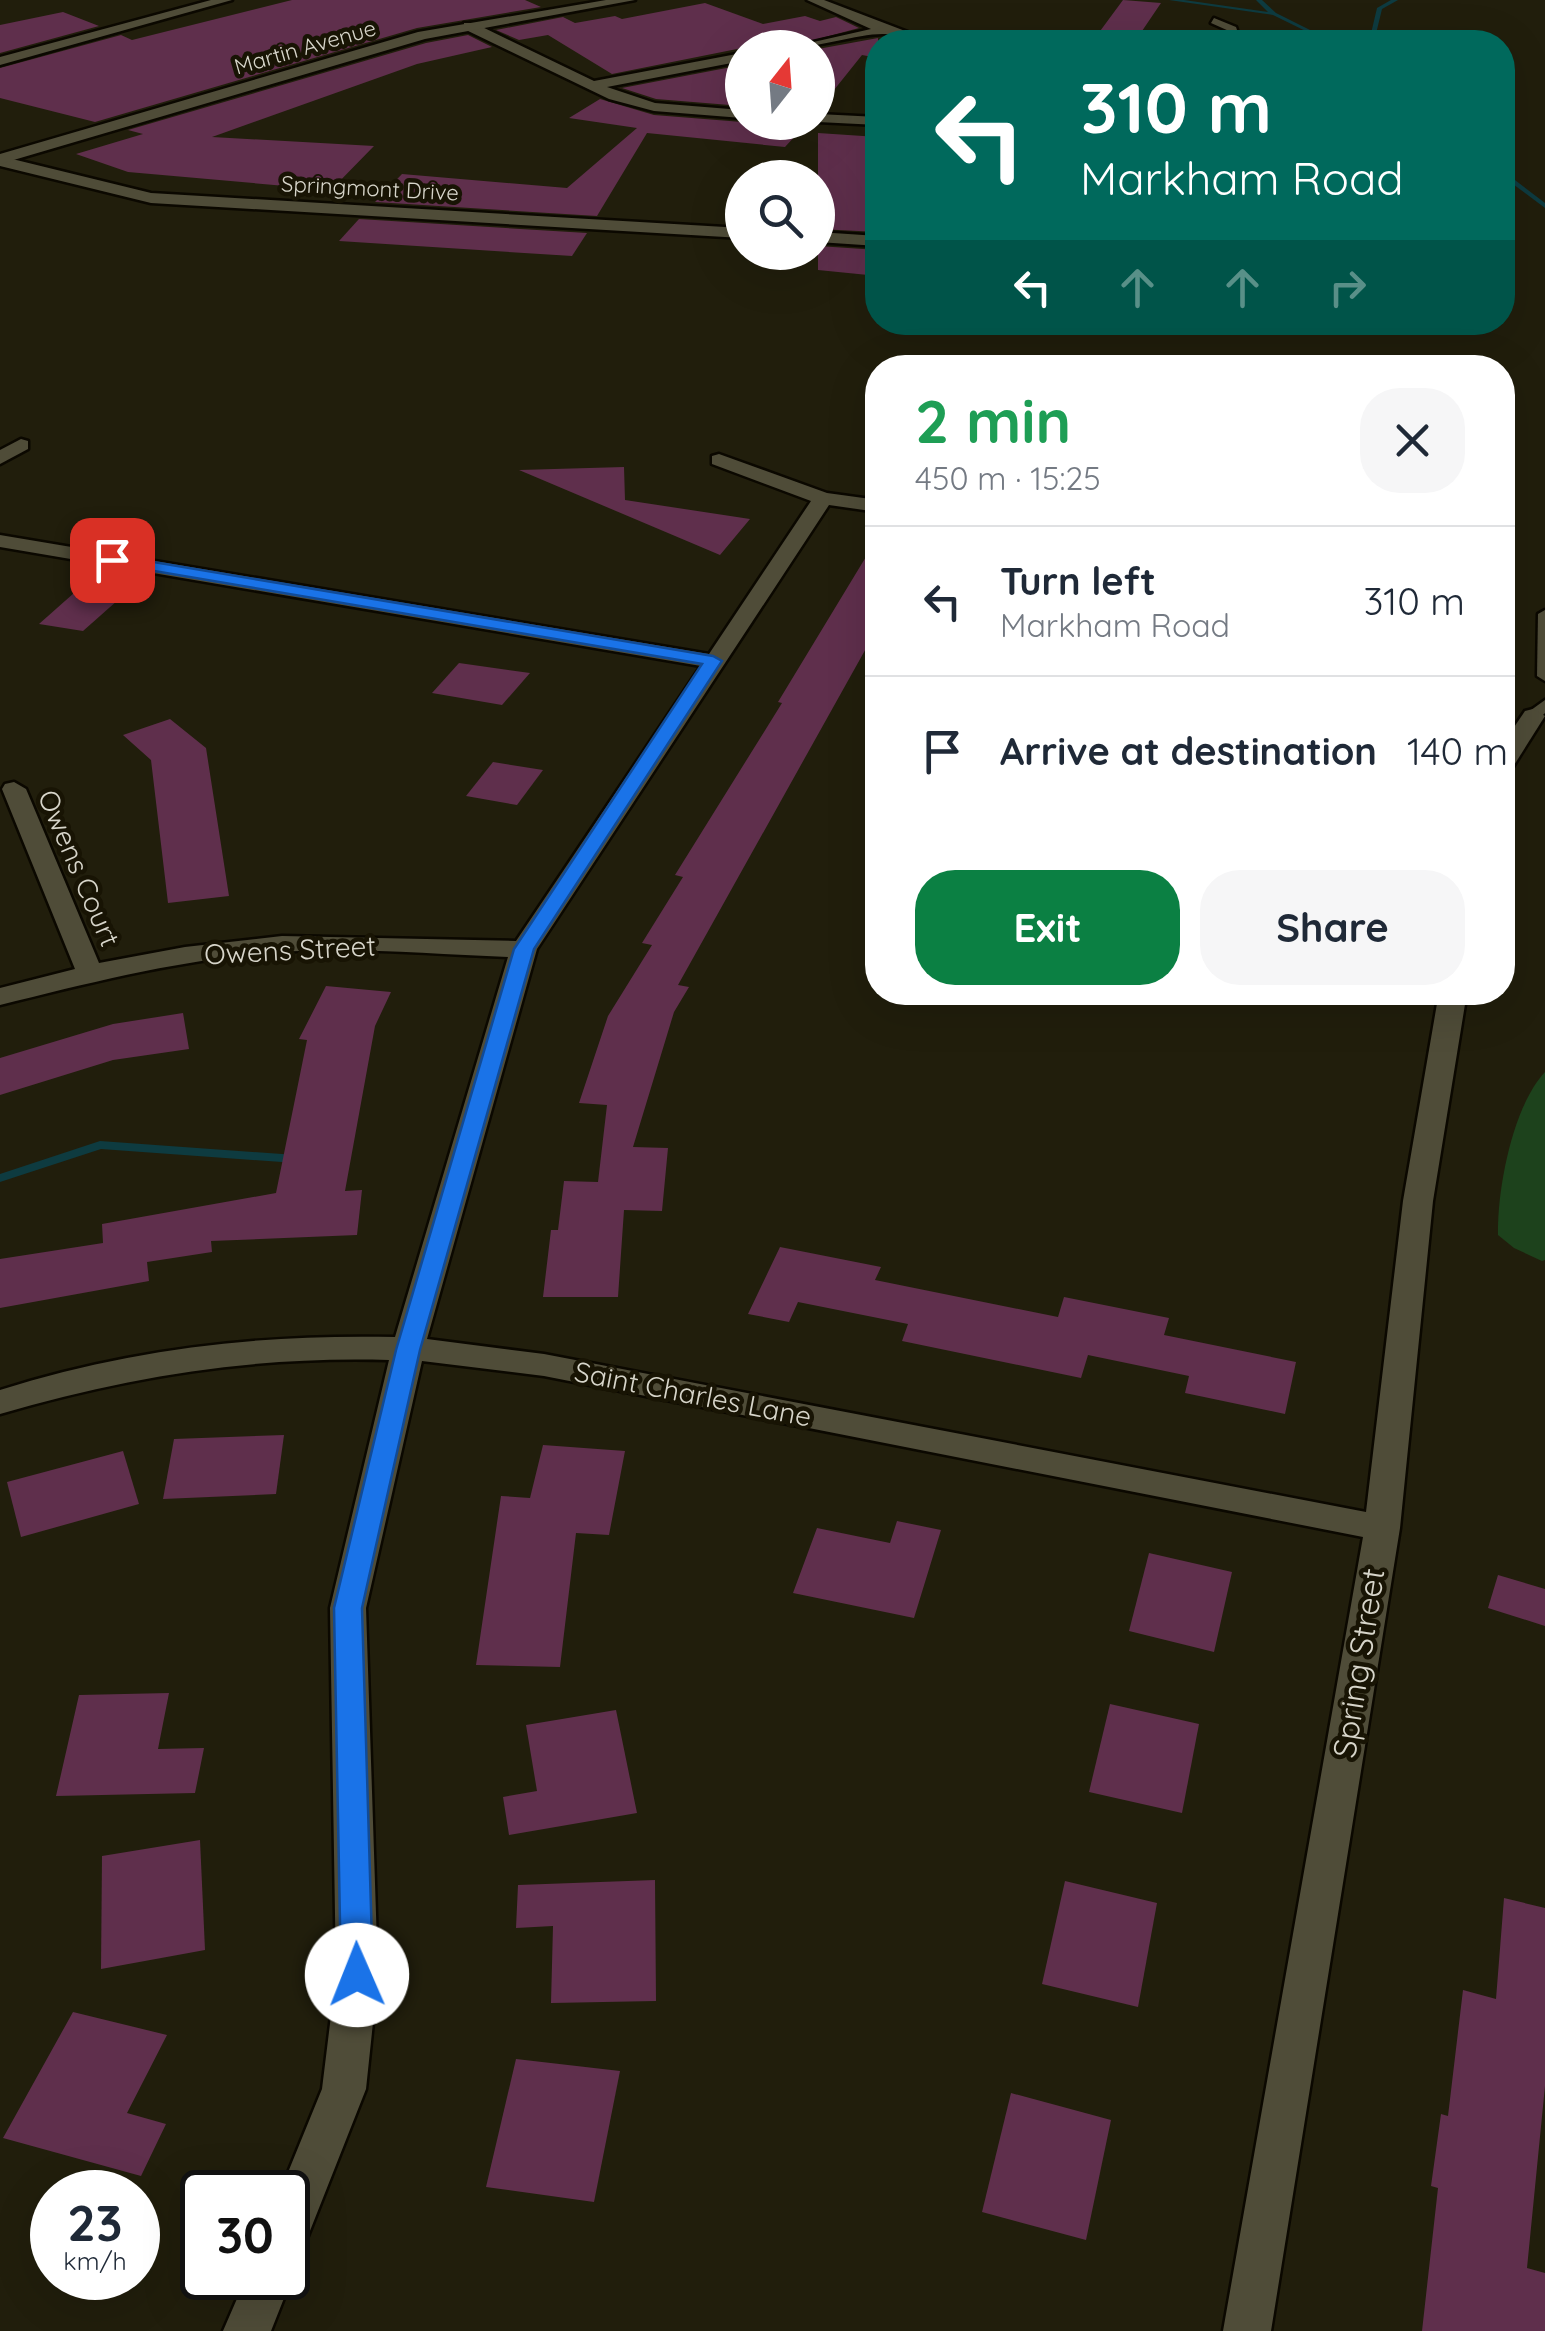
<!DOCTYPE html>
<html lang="en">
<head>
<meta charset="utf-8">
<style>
  body { margin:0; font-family:Quicksand,sans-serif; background:#f6f6f7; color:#1f2937; height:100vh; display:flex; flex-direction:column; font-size:38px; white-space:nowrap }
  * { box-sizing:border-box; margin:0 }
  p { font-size:32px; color:#747a83 }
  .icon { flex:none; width:55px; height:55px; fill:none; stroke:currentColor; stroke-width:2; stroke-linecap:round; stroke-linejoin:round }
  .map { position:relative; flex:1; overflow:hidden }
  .side { position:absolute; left:865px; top:355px; width:650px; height:650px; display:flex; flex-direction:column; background:#fff; border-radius:40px; box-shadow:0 10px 40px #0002 }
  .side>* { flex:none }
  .banner { position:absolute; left:865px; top:30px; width:650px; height:305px; border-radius:40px; box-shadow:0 10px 40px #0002; background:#00695c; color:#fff; overflow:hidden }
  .needle { width:65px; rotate:17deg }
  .fabs { position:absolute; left:725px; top:30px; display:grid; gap:20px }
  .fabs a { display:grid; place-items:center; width:110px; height:110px; border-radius:50%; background:#fff; box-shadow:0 10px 40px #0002; font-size:50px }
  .speed { position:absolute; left:30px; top:2170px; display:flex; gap:20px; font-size:50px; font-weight:700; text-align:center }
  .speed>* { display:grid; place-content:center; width:130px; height:130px; border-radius:50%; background:#fff; box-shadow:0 10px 40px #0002; line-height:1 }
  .speed small { font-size:25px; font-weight:400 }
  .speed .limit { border:5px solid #111; border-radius:15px; background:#fff; color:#111 }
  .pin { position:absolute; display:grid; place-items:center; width:85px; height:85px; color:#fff; margin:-42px; border-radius:20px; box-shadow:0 5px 15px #0006 }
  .me { position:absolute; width:110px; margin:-55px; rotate:359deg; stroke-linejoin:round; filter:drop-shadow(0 0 8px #0008) }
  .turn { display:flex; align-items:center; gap:35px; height:210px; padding:0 50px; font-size:45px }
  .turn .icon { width:130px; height:130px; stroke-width:2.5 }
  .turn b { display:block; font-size:70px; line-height:85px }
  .lanes { display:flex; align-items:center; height:95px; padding:0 50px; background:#0003; justify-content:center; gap:50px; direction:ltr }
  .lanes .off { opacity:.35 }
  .round { display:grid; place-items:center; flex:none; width:105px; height:105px; border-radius:40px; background:#f6f6f7 }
  .head { display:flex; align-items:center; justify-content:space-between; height:170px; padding:0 50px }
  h1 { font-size:60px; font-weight:800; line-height:75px; color:#1e9e55 }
  .primary-button { display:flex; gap:20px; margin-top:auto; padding:20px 50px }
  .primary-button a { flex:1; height:115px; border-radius:40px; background:#0b8043; color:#fff; font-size:40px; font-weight:800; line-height:115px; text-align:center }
  .primary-button a+a { background:#f6f6f7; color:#1f2937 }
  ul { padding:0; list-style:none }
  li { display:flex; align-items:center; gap:30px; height:150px; padding:0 50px; border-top:2px solid #e0e1e3 }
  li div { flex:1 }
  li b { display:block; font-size:38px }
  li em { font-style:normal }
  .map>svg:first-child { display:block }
</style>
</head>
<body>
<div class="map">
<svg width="1545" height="2331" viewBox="0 0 1545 2331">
  <rect width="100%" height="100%" fill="#211e0c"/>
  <path fill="#1d421c" d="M1545 1072V1260L1542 1261 1514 1248 1498 1235C1497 1188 1513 1106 1545 1072Z"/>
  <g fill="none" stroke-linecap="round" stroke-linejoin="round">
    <g fill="#0e3b40" fill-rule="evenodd">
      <polygon points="1169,0 1184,0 1268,12 1256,0 1262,0 1276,13 1334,42 1328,42 1273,15"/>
      <polygon points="1391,0 1398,0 1382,9 1374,42 1369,42 1377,8"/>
      <polygon points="1502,170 1545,203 1545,208 1502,176"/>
      <polygon points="100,1141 296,1155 302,1159 296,1163 101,1149 0,1182 0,1174"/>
    </g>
  </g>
  <g fill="#5f2f4c">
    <polygon points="292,0 525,0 541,7 417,28 95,122 0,98 0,68 121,35 132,40"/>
    <polygon points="1123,0 1161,3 1142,31 1142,42 1092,42"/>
    <polygon points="705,3 763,24 805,16 820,21 836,17 859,28 784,48 742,48 612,74 548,35 519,40 496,30 563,17 575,23 615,16 622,19"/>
    <polygon points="63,12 99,26 0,53 0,25"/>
    <polygon points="468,35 492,47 417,64 212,137 374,146 331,190 128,172 76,154 143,134 128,130 426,43"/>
    <polygon points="878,38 878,58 862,55 818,110 818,49"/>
    <polygon points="742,65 742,106 656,99 622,88"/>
    <polygon points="600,99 654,115 742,122 808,122 785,147 647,133 597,216 375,202 402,174 567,188 637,128 569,118"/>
    <polygon points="818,133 878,137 878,232 818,229"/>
    <polygon points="359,219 587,233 572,256 339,241"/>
    <polygon points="818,246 878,250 878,276 818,270"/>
    <polygon points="624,467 625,500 750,519 720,555 519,470"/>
    <polygon points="878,537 878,627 678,985 689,987 674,1012 633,1147 668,1148 662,1211 624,1210 618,1297 543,1297 551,1230 558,1230 564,1181 598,1182 607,1105 579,1103 608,1016 652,945 642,943 683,877 675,875 782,703 778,702"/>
    <polygon points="74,593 118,600 83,631 39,624"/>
    <polygon points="459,663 530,673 502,705 432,693"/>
    <polygon points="170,719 206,748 229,896 168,903 151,760 123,735"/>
    <polygon points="493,762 543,770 517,805 466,796"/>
    <polygon points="326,986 391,992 375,1026 345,1191 362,1190 357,1235 211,1241 212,1252 147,1262 149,1281 0,1308 0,1259 103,1243 102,1224 276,1193 307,1040 299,1039"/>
    <polygon points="183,1013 189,1049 113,1060 0,1095 0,1058 113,1024"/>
    <polygon points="780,1247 881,1267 875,1280 1058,1317 1064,1297 1169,1318 1164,1335 1296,1362 1285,1414 1185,1393 1189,1376 1088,1355 1081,1378 902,1341 908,1324 798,1302 789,1322 748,1314"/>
    <polygon points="284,1435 276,1494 163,1499 174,1439"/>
    <polygon points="543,1445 625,1451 609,1535 576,1533 560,1667 476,1665 501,1496 530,1498"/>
    <polygon points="123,1451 139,1504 21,1537 7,1482"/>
    <polygon points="897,1521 941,1530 914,1618 793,1593 817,1528 890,1543"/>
    <polygon points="1149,1553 1232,1572 1214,1652 1129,1631"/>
    <polygon points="1498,1575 1545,1589 1545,1626 1488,1608"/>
    <polygon points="169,1693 158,1749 204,1748 195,1793 56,1796 79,1695"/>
    <polygon points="1110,1704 1199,1724 1182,1813 1089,1792"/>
    <polygon points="616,1710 637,1813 509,1835 503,1797 537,1791 526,1725"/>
    <polygon points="200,1840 205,1950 101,1969 102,1856"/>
    <polygon points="655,1880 656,2001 551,2003 553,1926 516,1928 518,1885"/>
    <polygon points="1065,1881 1157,1903 1138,2007 1042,1984"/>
    <polygon points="1504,1898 1545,1908 1545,2086 1527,2268 1545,2273 1545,2331 1422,2331 1438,2188 1431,2186 1441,2114 1448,2116 1463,1990 1496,1999"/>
    <polygon points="73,2012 167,2035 127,2113 166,2124 141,2176 3,2138"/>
    <polygon points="516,2059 620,2071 594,2202 486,2187"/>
    <polygon points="1011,2093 1111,2120 1086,2240 982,2212"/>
  </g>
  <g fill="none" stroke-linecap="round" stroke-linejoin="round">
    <g stroke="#0b0800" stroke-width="5">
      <g id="service">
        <polygon points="1214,18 1236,27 1241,42 1233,42 1229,31 1211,23"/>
        <polygon points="1545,610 1545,681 1537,676 1538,614"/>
        <polygon points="1545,700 1545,713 1539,719 1527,719 1527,713"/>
      </g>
    </g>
    <g stroke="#0b0800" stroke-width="5">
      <g id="minor">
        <polygon points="211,0 232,0 0,65 0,57"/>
        <path d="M807 0H824L934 42C916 43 902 35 885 34 859 33 819 48 787 48L871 29Z"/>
        <polygon points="464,23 474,23 594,81 742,53 742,61 607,87 655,103 742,110 742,118 654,111 609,99 464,29"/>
        <polygon points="818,114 878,117 878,125 818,122"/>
        <polygon points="0,156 151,193 742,228 742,238 151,203 0,166"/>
        <polygon points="818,232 878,236 878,246 818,242"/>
        <polygon points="21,439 28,441 28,449 0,464 0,450"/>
        <path d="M719 454 827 493 878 500V512L829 505 537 949 427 1339 544 1354 1366 1512 1403 1201 1439 992H1467L1433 1201 1400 1528 1271 2331H1223L1363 1537 544 1376 422 1361 366 1608 378 1975 366 2089 304 2246 288 2252V2192H280L322 2089 336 1975 330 1608 389 1360C255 1356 129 1376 0 1414V1390C129 1349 260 1334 395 1337L508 957C432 954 355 947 278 952 183 959 92 982 0 1005V988L75 969 2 789 5 784 14 782 26 789 99 963 185 947 282 936 516 941 701 666 0 547V535L709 654 811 501 712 464V456Z"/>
        <polygon points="1533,709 1545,716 1511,770 1502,772 1502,745 1525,711"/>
        <polygon points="288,2267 292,2278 271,2331 223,2331 246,2278 288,2278"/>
      </g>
    </g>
    <g stroke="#0b0800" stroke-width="5">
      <polygon id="tertiary" points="606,0 635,0 425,39 0,164 0,154 418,32"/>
    </g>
    <use href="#service" fill="#4f4c38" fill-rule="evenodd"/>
    <use href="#minor" fill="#4f4c38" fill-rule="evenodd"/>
    <use href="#tertiary" fill="#4f4c38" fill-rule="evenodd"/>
  </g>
  <polygon fill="#1a73e8" stroke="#114b97" stroke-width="2.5" points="112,555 713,656 722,661 534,949 420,1350 362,1608 373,1975 368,1985 357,1989 346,1985 341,1975 334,1608 396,1350 514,949 702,664 107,563 107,556"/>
  <g text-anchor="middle" stroke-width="9" stroke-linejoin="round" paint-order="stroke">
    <g font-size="22" fill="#d7d5ca" stroke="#181404">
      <text transform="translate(305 47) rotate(-16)" y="8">Martin Avenue</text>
      <text transform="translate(370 188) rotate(3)" y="8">Springmont Drive</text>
    </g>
    <g font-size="28" fill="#d7d5ca" stroke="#181404">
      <text transform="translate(79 868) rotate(67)" y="10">Owens Court</text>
      <text transform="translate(290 950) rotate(-3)" y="10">Owens Street</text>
      <text transform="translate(693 1394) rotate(11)" y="10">Saint Charles Lane</text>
    </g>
    <g font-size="32" fill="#d7d5ca" stroke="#181404">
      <text transform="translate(1359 1663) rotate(-81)" y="11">Spring Street</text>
    </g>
  </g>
</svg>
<div class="fabs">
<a><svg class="needle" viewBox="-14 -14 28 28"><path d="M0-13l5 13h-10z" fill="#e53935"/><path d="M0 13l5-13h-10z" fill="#747a83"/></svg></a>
<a><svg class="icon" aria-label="search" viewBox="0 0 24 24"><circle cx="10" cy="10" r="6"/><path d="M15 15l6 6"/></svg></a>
</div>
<div class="speed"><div>23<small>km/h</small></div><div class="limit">30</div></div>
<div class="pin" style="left:112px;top:560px;background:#d93025"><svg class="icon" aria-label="arrive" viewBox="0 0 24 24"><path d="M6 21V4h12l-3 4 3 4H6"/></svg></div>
<svg class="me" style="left:357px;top:1975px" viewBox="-20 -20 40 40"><circle r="19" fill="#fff"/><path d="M0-13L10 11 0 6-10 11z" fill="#1a73e8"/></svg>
<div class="banner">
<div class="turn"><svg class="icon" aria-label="left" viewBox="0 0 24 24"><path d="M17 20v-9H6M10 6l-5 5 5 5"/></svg><div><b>310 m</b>Markham Road</div></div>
<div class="lanes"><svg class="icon" aria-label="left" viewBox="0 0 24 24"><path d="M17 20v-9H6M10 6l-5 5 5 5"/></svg><svg class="icon off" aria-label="ahead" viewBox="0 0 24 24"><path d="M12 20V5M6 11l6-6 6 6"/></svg><svg class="icon off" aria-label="ahead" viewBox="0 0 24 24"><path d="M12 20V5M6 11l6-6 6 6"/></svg><svg class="icon off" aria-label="right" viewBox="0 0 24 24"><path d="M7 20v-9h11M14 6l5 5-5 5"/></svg></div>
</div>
<section class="side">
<div class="head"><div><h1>2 min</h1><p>450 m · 15:25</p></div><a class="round"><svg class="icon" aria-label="close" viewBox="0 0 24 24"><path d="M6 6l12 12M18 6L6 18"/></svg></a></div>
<ul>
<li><svg class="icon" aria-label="left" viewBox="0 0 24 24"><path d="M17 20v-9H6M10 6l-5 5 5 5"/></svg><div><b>Turn left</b><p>Markham Road</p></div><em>310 m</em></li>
<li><svg class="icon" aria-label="arrive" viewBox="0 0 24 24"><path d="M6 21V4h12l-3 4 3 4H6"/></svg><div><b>Arrive at destination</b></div><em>140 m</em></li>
</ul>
<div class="primary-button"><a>Exit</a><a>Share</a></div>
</section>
</div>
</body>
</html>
